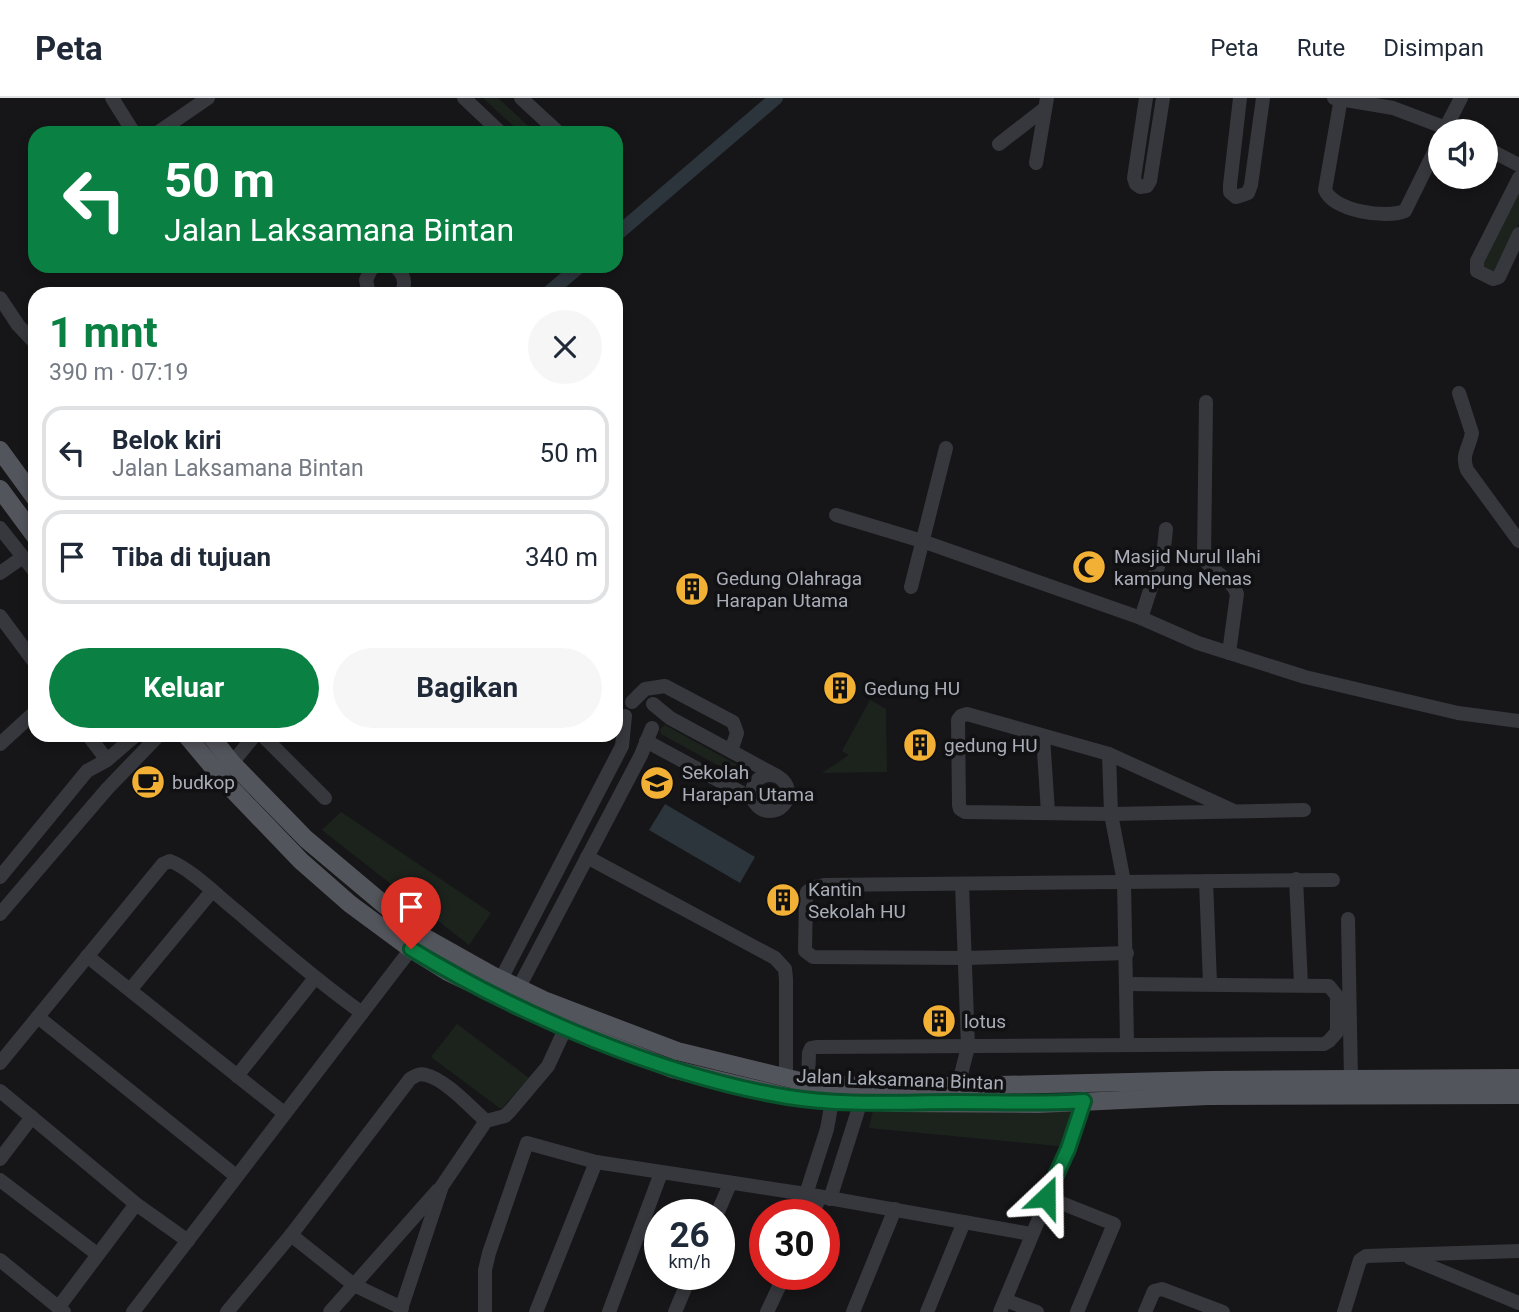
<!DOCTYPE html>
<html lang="id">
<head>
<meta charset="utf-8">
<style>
  body { margin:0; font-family:Roboto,sans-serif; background:#f6f6f7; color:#1f2937; height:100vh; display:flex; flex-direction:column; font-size:26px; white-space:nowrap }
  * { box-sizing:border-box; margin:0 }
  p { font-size:23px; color:#747a83 }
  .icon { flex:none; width:38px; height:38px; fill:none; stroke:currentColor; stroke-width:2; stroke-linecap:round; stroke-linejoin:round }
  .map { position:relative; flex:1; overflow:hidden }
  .sheet { position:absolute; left:28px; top:189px; width:595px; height:455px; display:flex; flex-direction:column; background:#fff; border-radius:21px; box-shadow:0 4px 10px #0003 }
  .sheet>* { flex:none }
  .top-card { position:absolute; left:28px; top:28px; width:595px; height:147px; border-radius:21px; box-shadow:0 4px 10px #0003; background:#0b8043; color:#fff; overflow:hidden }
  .tools { position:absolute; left:1428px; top:21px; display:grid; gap:14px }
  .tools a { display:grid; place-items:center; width:70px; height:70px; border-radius:50%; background:#fff; box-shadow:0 4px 10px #0003; font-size:35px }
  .speed { position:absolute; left:644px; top:1101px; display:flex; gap:14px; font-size:35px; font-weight:700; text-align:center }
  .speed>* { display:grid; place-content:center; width:91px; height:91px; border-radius:50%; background:#fff; box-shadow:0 4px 10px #0003; line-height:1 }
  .speed small { font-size:18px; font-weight:400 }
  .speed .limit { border:10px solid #d22; background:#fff; color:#111 }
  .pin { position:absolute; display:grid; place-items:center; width:60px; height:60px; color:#fff; margin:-72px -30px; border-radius:50% 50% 50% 0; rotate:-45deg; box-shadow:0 0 7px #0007 }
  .pin .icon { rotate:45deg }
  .me { position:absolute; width:77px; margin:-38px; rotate:23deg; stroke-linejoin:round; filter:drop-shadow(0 0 5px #0008) }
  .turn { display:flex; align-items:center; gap:24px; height:147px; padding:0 21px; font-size:32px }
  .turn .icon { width:91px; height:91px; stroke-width:2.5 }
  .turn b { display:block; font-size:49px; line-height:60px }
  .round { display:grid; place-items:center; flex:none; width:74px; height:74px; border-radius:37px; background:#f6f6f7 }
  .headline { display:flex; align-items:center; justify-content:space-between; height:119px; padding:0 21px }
  h1 { font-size:42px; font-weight:700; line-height:52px; color:#0b8043 }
  .action { display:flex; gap:14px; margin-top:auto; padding:14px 21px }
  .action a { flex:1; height:80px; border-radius:42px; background:#0b8043; color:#fff; font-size:28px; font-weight:700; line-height:80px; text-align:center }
  .action a+a { background:#f6f6f7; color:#1f2937 }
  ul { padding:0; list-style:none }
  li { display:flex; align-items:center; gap:21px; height:94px; margin:0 14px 10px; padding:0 7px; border:4px solid #e0e1e3; border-radius:21px }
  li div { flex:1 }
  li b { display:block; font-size:26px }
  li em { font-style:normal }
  header { display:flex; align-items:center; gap:42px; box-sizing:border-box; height:98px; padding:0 35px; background:#fff; border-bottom:2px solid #e0e1e3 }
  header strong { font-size:33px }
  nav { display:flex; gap:38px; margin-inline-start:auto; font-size:24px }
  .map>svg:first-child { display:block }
</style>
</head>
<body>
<header>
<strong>Peta</strong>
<nav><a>Peta</a><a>Rute</a><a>Disimpan</a></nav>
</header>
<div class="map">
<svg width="1519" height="1214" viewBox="0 0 1519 1214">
  <rect width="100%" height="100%" fill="#161618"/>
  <g fill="#1c231d">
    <polygon points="483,0 498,0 536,35 521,35"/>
    <polygon points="1519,89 1519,126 1495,175 1481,168"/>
    <polygon points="870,602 886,611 887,674 822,675 849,657 842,653"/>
    <polygon points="665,627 739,668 739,675 734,676 661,636 660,631"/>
    <polygon points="341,714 491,815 469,847 322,732"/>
    <polygon points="457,926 529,980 501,1011 431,959"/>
    <polygon points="1084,996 1068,1049 869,1030 876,999"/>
  </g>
  <polygon fill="#2c353c" points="665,706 755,759 740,785 649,732"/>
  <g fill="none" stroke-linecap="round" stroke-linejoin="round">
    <g stroke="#2c353c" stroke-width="14">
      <polyline points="616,137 776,0"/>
      <polyline points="547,196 580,168"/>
    </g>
    <g stroke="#37383d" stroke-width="14">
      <polyline points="112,0 134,35"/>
      <polyline points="464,0 501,35"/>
      <polyline points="521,0 559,35"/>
      <polyline points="1146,0 1134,80 1136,86 1140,89 1147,88 1150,83 1163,0"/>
      <polyline points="1240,0 1230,87 1230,94 1236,99 1248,95 1251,87 1263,0"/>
      <polyline points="1334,0 1393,10 1454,33"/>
      <path d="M1341 0 1325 92C1334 113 1386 121 1405 113L1440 42"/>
      <polyline points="1444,33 1461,0"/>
      <polyline points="157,35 208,0"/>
      <polyline points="999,46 1044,11"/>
      <polyline points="1486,50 1519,67"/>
      <polyline points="1036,65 1047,0"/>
      <polyline points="1519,80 1477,163 1477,173 1493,181 1499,179 1519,136"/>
      <path d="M394 168C404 175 407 185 401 196"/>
      <polyline points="369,196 366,182 371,171 376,168"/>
      <polyline points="0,200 18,227 35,245"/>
      <path d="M1459 295 1472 335C1469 351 1461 356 1467 372L1519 443"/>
      <path d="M1206 304 1204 460C1212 476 1231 479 1237 496L1229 555"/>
      <polyline points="836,417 922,443 1141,520 1198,545 1305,579 1458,615 1519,623"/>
      <polyline points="0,430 35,474"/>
      <polyline points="0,475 23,459"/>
      <polyline points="911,489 946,350"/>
      <polyline points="0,518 35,565"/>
      <polyline points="1141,520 1164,450 1166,431"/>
      <polyline points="632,604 645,591 665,588 733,624 737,635 731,653"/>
      <polyline points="653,606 670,620 777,678"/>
      <polyline points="88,637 107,662"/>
      <polyline points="262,637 325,700"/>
      <polyline points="1043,639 1048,714"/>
      <polyline points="646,643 753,701"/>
      <polyline points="0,646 35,614"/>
      <polyline points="1109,656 1111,716 1124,784 1127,945"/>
      <polyline points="232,665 255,637"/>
      <circle cx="770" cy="695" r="18"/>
      <polyline points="1232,712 1109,656 967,616 961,618 958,622 959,707 960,711 965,714 1111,716 1304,712"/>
      <polyline points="587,759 775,860 785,871 786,881 786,980"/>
      <polyline points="0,779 87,673 107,662 136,637"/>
      <polyline points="1296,781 1301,886"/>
      <polyline points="1206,783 1210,885"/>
      <polyline points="0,816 107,691 159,637"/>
      <polyline points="1348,821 1351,982"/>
      <polyline points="1127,855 966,860 813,859 805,853 806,799 807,794 814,789 824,787 1333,782"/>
      <polyline points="87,858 284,1015"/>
      <polyline points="501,881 622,648 625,618"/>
      <polyline points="519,889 641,657 652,630"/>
      <polyline points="130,892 212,793"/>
      <polyline points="38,919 236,1078"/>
      <path d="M0 965 163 766 170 763C190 770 221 801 239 815 279 850 319 884 362 915"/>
      <polyline points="237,978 315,880"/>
      <polyline points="808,985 809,955 811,950 816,949 1324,946 1329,943 1337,934 1337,898 1329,888 1126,886"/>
      <polyline points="958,988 968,949 962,786"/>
      <polyline points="0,993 136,1106 188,1143"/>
      <polyline points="0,1061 32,1019"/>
      <polyline points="0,1082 97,1156"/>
      <polyline points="806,1096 827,1031 832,1003"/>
      <polyline points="1046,1099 1114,1126 1077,1214"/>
      <polyline points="830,1101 861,1003"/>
      <polyline points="717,1116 730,1086"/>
      <polyline points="812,1116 820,1099"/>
      <polyline points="291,1137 354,1187 402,1210"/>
      <polyline points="1410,1160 1519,1205"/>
      <polyline points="0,1162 64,1214"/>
      <polyline points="1005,1202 1037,1214"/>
      <polyline points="58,1210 136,1106"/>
      <polyline points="133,1214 411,851"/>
      <path d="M227 1214 291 1137 410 981C415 978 419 975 426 977 445 981 471 1010 486 1023"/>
      <polyline points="330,1214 438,1092"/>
      <polyline points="400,1214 442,1088 486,1023 505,1018 510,1013 548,968 566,929"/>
      <polyline points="485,1214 485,1172 489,1155 527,1045 596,1064 806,1096 1031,1136"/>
      <polyline points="536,1214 596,1064"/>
      <polyline points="609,1214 661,1075"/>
      <polyline points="675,1214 691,1176"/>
      <polyline points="767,1214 785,1176"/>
      <polyline points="853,1214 895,1111"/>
      <polyline points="927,1214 964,1124"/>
      <polyline points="1000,1214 1068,1051 1084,1003"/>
      <polyline points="1145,1214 1154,1193 1162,1191 1223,1214"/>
      <polyline points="1344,1214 1360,1162 1366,1158 1519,1153"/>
    </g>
    <g stroke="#53555c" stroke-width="18">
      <polyline points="0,352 35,400"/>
      <polyline points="0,391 35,438"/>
      <polyline points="186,637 228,687 301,763 350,806 411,851 448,874 511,904 566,929 672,971 789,999 896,1005 1038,1006 1207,998 1519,997"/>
      <polyline points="210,637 232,665 306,741 419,836 492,877 546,903 677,953 808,985 859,988 958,988 1212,982 1519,980"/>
    </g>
  </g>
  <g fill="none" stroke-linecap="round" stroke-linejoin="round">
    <g stroke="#07532c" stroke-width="18">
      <path id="route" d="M411 851C517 916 665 979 788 999 844 1008 901 1004 957 1004 1000 1004 1042 1006 1084 1003L1068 1051 1046 1099"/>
    </g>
    <use href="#route" stroke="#0b8043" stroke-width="12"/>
  </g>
  <defs>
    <g id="mosque-disc" transform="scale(1.75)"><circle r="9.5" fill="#f2b134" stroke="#111113"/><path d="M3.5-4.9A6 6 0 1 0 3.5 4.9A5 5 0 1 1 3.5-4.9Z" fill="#111"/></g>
    <g id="building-disc" transform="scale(1.75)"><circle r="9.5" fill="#f2b134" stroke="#111113"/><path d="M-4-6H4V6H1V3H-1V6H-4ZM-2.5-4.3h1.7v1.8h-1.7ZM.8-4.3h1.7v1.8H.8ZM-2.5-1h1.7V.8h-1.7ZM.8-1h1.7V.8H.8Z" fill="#111"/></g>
    <g id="cafe-disc" transform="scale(1.75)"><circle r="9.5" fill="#f2b134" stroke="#111113"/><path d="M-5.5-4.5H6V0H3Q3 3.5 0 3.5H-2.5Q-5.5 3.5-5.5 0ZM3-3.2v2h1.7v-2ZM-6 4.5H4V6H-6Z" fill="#111"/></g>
    <g id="school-disc" transform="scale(1.75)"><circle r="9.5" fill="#f2b134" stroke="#111113"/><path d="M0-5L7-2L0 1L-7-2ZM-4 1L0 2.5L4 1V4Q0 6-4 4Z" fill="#111"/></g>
  </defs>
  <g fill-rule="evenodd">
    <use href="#mosque-disc" x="1089" y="469"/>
    <use href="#building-disc" x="692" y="491"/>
    <use href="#building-disc" x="840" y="590"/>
    <use href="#building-disc" x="920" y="647"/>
    <use href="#cafe-disc" x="148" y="684"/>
    <use href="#school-disc" x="657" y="685"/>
    <use href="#building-disc" x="783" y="802"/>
    <use href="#building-disc" x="939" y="923"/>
  </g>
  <g text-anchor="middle" stroke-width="7" stroke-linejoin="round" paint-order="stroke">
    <g font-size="19" fill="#a8adb8" stroke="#111113" text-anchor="start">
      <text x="1114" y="465">Masjid Nurul Ilahi<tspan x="1114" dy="22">kampung Nenas</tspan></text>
      <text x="716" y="487">Gedung Olahraga<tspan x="716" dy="22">Harapan Utama</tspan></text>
      <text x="864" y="597">Gedung HU</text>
      <text x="944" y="654">gedung HU</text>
      <text x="682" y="681">Sekolah<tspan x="682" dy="22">Harapan Utama</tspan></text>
      <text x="172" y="691">budkop</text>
      <text x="808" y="798">Kantin<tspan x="808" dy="22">Sekolah HU</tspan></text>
      <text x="964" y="930">lotus</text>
    </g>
    <g font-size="19" fill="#a8adb8" stroke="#111113">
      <text transform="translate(900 981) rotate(2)" y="7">Jalan Laksamana Bintan</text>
    </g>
  </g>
</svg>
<div class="tools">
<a><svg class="icon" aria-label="sound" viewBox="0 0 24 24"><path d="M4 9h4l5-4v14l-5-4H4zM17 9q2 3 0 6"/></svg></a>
</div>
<div class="speed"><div>26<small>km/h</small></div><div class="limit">30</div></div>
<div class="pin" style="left:411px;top:851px;background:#d93025"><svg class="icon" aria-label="arrive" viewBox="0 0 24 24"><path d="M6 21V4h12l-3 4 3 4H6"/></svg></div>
<svg class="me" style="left:1046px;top:1099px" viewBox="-20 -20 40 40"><path d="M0-17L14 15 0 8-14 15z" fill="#0b8043" stroke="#fff" stroke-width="4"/></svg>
<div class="top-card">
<div class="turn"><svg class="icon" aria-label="left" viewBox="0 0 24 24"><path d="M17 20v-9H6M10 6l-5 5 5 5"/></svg><div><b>50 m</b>Jalan Laksamana Bintan</div></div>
</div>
<section class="sheet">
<div class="headline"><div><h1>1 mnt</h1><p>390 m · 07:19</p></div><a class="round"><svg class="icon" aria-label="close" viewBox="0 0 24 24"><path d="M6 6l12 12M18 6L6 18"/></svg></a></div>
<ul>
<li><svg class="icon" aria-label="left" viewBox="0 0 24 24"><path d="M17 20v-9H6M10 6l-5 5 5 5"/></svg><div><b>Belok kiri</b><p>Jalan Laksamana Bintan</p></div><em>50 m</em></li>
<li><svg class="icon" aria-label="arrive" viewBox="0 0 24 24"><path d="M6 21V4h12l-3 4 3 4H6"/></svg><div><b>Tiba di tujuan</b></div><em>340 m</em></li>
</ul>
<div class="action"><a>Keluar</a><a>Bagikan</a></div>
</section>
</div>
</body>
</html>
